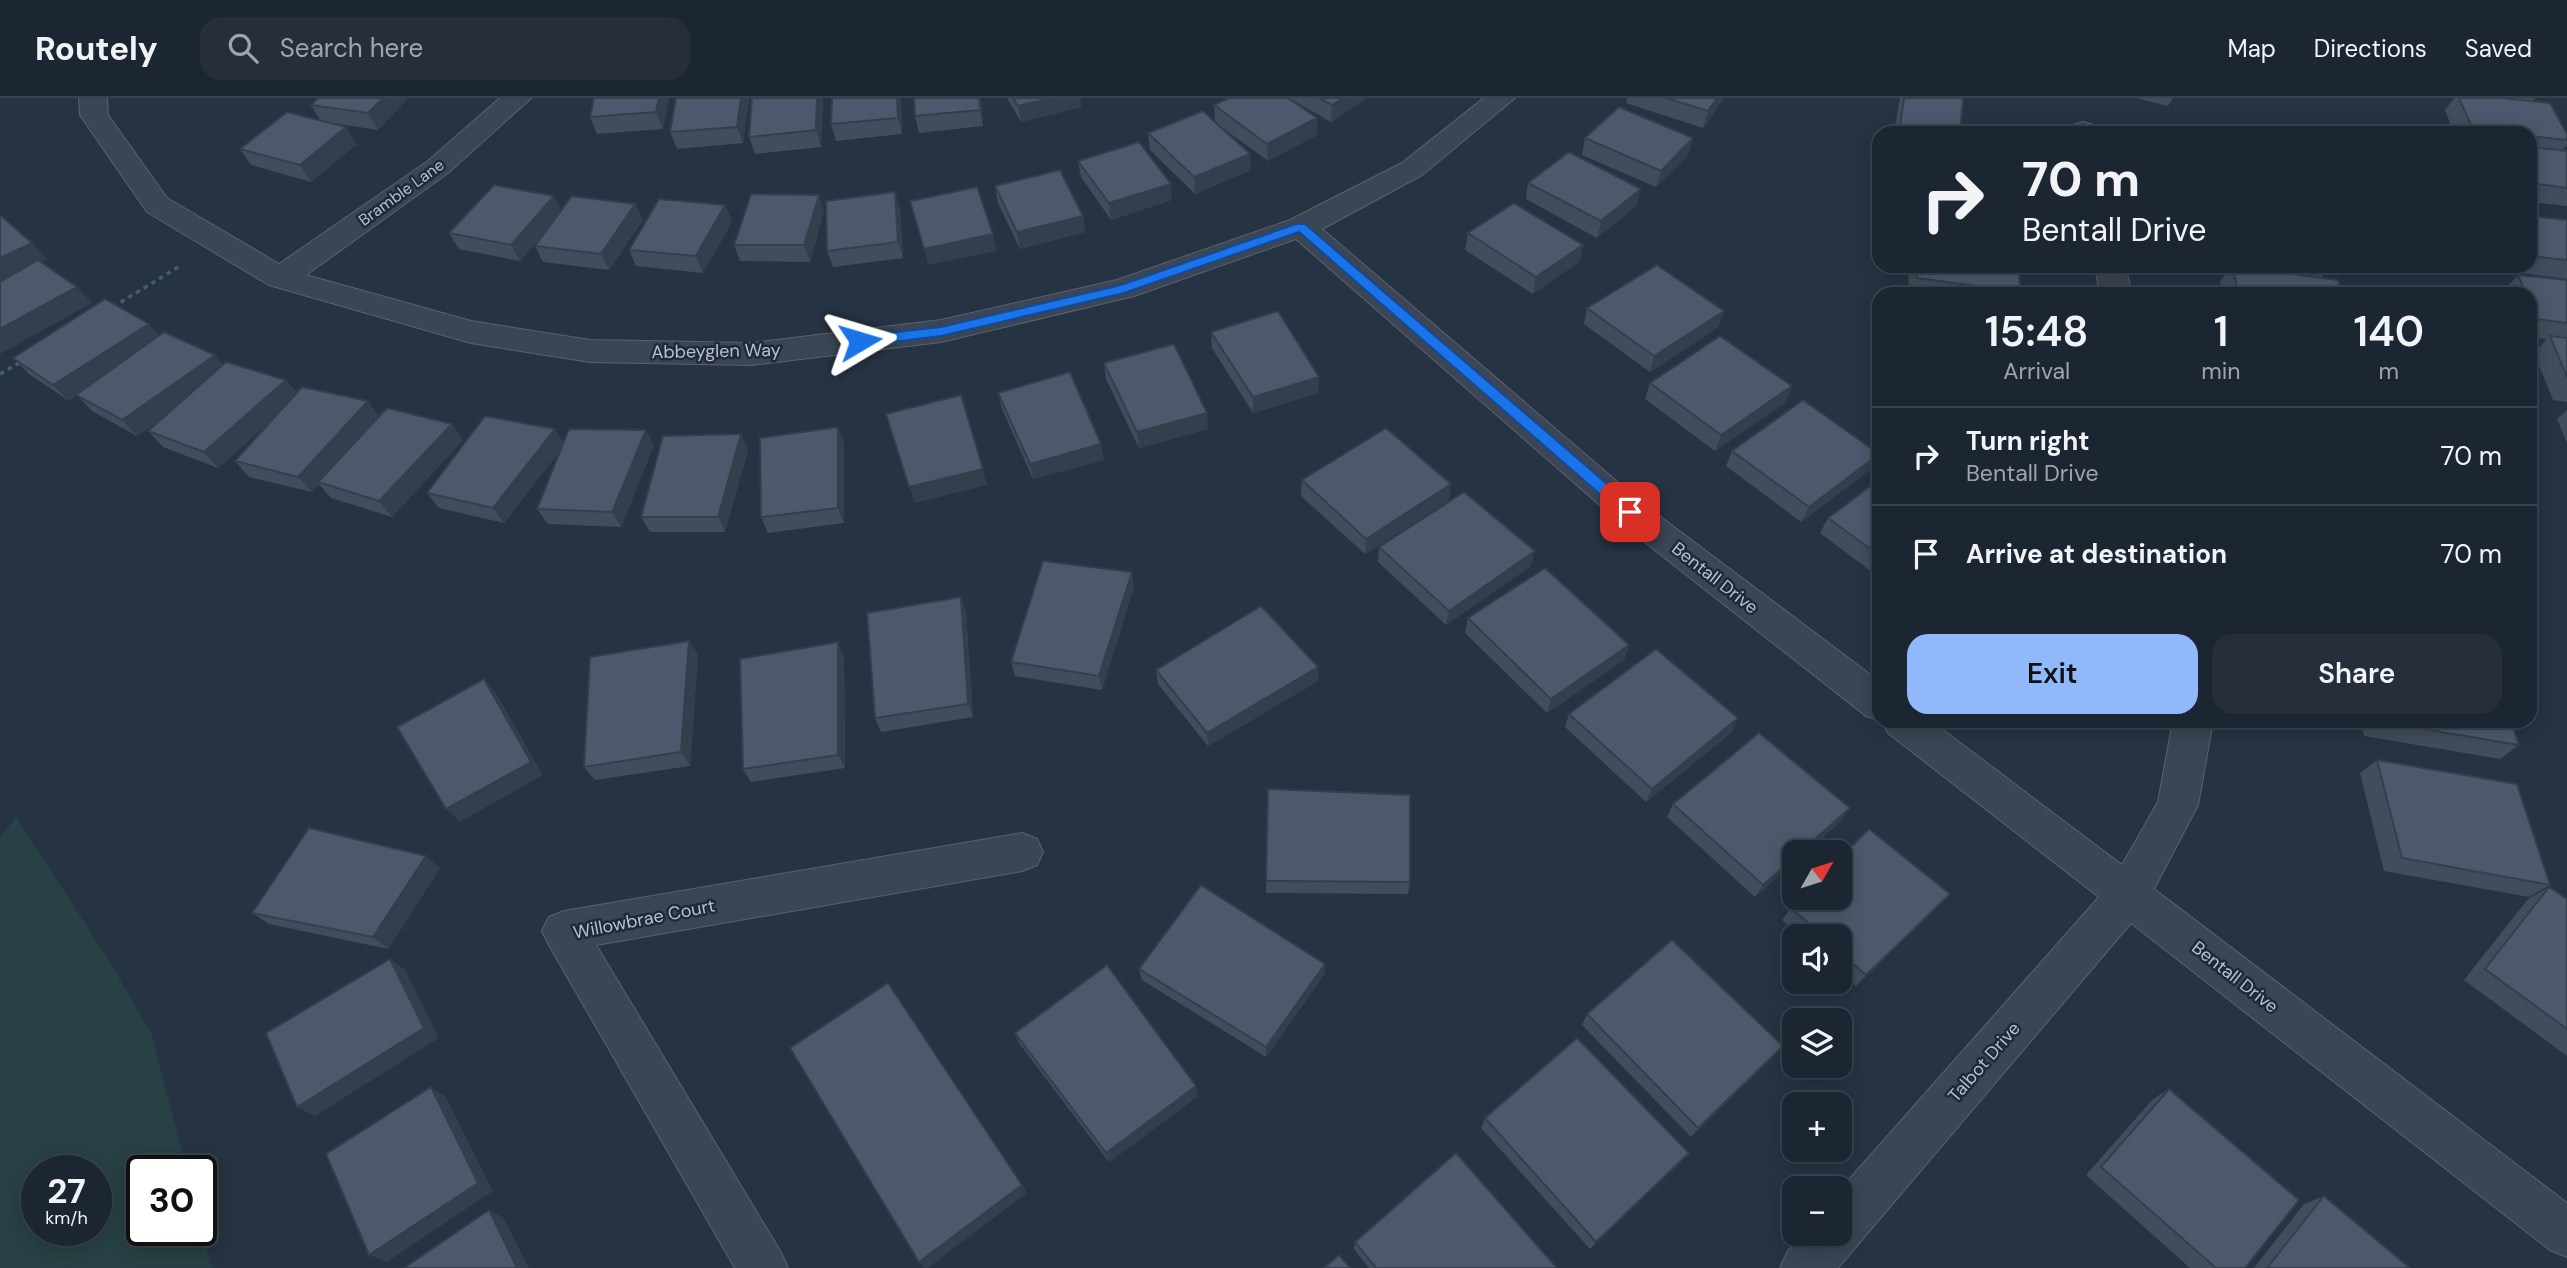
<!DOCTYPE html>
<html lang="en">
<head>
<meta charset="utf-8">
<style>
  body { margin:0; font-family:"DM Sans",sans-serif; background:#252e3a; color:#f1f3f6; height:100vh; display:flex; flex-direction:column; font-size:26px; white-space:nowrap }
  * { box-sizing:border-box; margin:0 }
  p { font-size:23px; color:#a0a5ac }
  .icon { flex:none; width:38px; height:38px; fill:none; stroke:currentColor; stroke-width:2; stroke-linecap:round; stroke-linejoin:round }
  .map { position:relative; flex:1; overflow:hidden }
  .drawer { position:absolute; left:1872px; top:189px; width:665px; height:441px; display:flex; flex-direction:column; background:#1c2632; border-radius:21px; box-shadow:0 4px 18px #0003,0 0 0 2px #3a434d }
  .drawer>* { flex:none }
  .hud { position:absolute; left:1872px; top:28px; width:665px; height:147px; border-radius:21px; box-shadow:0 4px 18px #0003,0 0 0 2px #3a434d; background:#1c2632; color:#f1f3f6; overflow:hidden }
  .needle { width:46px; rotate:51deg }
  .fabs { position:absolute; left:1782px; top:742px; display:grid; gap:14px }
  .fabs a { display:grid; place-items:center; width:70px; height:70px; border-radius:14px; background:#1c2632; box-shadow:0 4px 18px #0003,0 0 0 2px #3a434d; font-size:35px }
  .speed { position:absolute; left:21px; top:1057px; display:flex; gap:14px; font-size:35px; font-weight:700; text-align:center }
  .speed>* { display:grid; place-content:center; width:91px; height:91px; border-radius:50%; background:#1c2632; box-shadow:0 4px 18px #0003,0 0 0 2px #3a434d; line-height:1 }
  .speed small { font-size:18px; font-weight:400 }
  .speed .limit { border:4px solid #111; border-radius:10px; background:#fff; color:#111 }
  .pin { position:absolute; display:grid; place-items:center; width:60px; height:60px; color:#fff; margin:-30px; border-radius:14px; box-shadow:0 4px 10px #0006 }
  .me { position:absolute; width:77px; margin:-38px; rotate:83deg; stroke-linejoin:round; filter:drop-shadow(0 0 5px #0008) }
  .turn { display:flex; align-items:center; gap:24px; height:147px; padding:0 35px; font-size:32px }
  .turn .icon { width:91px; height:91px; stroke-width:2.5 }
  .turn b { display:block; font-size:49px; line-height:60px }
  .eta { display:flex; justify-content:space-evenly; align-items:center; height:119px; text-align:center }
  .eta b { font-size:42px; font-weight:600; line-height:49px }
  .action { display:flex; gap:14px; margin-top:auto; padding:14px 35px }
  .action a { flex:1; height:80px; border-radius:21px; background:#90b8fa; color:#111; font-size:28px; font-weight:600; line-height:80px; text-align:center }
  .action a+a { background:#252e3a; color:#f1f3f6 }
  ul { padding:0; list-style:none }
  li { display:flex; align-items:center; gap:21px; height:98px; padding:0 35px; border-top:2px solid #3a434d }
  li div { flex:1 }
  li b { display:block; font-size:26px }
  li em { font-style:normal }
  header { display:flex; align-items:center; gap:42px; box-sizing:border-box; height:98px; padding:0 35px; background:#1c2632; border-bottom:2px solid #3a434d }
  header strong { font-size:33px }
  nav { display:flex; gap:38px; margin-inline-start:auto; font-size:24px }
  .search { width:490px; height:63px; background:#252e3a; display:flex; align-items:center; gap:18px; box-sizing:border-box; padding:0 24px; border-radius:21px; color:#a0a5ac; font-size:26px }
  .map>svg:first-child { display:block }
</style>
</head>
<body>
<header>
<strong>Routely</strong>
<div class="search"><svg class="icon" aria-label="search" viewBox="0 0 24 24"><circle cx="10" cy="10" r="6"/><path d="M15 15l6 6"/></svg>Search here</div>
<nav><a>Map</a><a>Directions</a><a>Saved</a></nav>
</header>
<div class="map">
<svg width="2567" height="1170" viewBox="0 0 2567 1170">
  <rect width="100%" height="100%" fill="#263343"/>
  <path fill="#284144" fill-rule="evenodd" d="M16 719 108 861 151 935 187 1073H142V1132H201V1129L212 1170H0V740ZM37 1073H96V1132H37Z"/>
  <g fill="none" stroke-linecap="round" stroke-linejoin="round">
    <g stroke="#596270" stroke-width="2">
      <g id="minor">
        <polygon points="79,0 107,0 108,17 167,100 279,166 428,63 500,0 531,0 448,75 306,177 471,223 590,242 751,245 941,222 1117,182 1290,122 1402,65 1484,0 1515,0 1422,77 1322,131 1642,405 1880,584 1880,622 1866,618 1618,423 1296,141 1134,198 941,244 751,267 590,264 471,245 269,187 147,114 80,17"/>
        <polygon points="2083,24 2093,27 2098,35 2070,35 2073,27"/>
        <polygon points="2095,168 2125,168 2132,196 2100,196"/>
        <polygon points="1882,623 1931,623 2122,767 2158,704 2173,623 2213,623 2198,707 2154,791 2567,1105 2567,1159 2550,1152 2131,825 1838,1170 1780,1170 1788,1153 1803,1136 1839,1136 1839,1093 2099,799 1888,635"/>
        <polygon points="1022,735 1037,741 1043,754 1037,767 1022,773 596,847 780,1153 788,1170 735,1170 549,847 542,833 549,819 564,813"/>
      </g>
    </g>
    <g stroke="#475e60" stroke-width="3.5" stroke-dasharray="4.5 4.5" stroke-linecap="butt">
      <polyline points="113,209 180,168"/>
      <polyline points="0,276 21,264"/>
    </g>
    <use href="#minor" fill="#3b4553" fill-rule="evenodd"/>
  </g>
  <g fill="#414d5d">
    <polygon points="408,0 378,32 332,25 357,46 311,84 251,67 240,51 320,22 311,7"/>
    <polygon points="594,0 669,0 663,31 597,36 590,19"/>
    <polygon points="749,0 743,45 677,51 670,34"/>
    <polygon points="752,0 823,0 821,49 755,56 749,39"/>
    <polygon points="901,0 902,36 836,43 831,26"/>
    <polygon points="914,0 981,0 983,28 919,35 915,18"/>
    <polygon points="1007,0 1080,0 1081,9 1021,24"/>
    <polygon points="1289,0 1367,0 1331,24"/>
    <polygon points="1627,0 1724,0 1703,30 1626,5"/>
    <polygon points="1900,0 1963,0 1960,35 1894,35"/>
    <polygon points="2136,0 2173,0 2168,8"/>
    <polygon points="2454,0 2535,0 2533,3 2567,36 2567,47 2563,52 2567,53 2567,108 2530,104 2530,35 2454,35 2445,12"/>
    <polygon points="1214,7 1317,37 1268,63 1216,25 1251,72 1195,96 1150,52 1148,35 1215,24"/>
    <polygon points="1585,40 1693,40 1688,57 1656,89 1582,57"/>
    <polygon points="1078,63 1172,102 1111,122 1081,79"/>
    <polygon points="1528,85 1636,108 1597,140 1526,101"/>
    <polygon points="995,88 1083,118 1085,134 1020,151 998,105"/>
    <polygon points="635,106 643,122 609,172 543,164 535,148 541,139 520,163 459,151 449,135 561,112"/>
    <polygon points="725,107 732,124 703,175 636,168 629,152"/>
    <polygon points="900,111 903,160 833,169 827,153"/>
    <polygon points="824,113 810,164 740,163 734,147"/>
    <polygon points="2530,118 2567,122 2567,181 2499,172 2498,168 2530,168"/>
    <polygon points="1468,135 1583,147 1580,163 1533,196 1465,152"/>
    <polygon points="1908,168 2018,168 2021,194 2020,196 1909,196"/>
    <polygon points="2228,168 2330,168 2321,180 2343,196 2223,196 2220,184 2231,168"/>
    <polygon points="2518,177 2567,182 2567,304 2553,302 2534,255 2547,241 2530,239 2530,196 2505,196 2503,193"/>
    <polygon points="1587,210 1724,213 1718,229 1650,274 1584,226"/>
    <polygon points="1211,234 1319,279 1318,295 1253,315 1212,250"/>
    <polygon points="159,237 223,267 286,282 297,295 463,342 392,419 331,400 319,386 312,394 249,379 235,363 273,321 218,370 163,349 148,333 168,316 137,338 92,313 77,297 69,303 29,276 13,260"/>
    <polygon points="1104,265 1208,331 1139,350 1106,281"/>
    <polygon points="1650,285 1786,304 1715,353 1645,301"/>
    <polygon points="998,295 1101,346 1104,362 1033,381 1002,311"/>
    <polygon points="2567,312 2567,345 2557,321"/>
    <polygon points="838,329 844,345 844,425 768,435 761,419"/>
    <polygon points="741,336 748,352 725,434 650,434 641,419"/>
    <polygon points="563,345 654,347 621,429 548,426 537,411 560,352 504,425 439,410 427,395"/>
    <polygon points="1732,353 1871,371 1801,424 1726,368"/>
    <polygon points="1880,381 1880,480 1820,435 1828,420"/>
    <polygon points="1302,382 1451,386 1449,402 1365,456 1301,398"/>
    <polygon points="1379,449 1531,468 1446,527 1378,464"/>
    <polygon points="1134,489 1102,592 1015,578 1011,564"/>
    <polygon points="966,514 973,619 881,634 875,620"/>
    <polygon points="1468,520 1629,547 1624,562 1547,615 1465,535"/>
    <polygon points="689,543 698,557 690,668 595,682 584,669"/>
    <polygon points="844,559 845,670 751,684 743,671"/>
    <polygon points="1156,572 1318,583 1208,648 1158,586"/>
    <polygon points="1569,616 1732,634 1646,704 1565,629"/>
    <polygon points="2360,623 2511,623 2519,647 2500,661 2364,638"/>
    <polygon points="2377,662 2550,787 2529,799 2384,773 2360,675"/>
    <polygon points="1673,706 1841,723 1806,754 1794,754 1755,799 1667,719"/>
    <polygon points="440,770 388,851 269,826 252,815"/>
    <polygon points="1266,783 1410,784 1408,796 1266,795"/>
    <polygon points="2549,789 2567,801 2567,958 2464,882 2528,801"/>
    <polygon points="1939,808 1856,888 1839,873 1839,838 1801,838 1782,822 1791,810"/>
    <polygon points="1325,866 1324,877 1266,959 1142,882 1139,871"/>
    <polygon points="1587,916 1783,948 1774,958 1691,1039 1582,927"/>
    <polygon points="1015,935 1198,998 1109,1064 1019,945"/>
    <polygon points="2169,991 2245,1170 2190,1170 2086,1077 2153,1001"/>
    <polygon points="1485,1020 1689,1055 1681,1064 1590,1151 1481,1030"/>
    <polygon points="2324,1098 2410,1170 2254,1170 2304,1106"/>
    <polygon points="1355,1144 1557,1170 1369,1170 1354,1151"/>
  </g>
  <g fill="#353e4c">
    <polygon points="383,0 408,0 378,32 368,15"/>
    <polygon points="659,0 669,0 663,31 656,14"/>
    <polygon points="741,0 749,0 743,45 737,29"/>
    <polygon points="817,0 823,0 821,49 816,32"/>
    <polygon points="897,0 901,0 902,36 898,20"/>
    <polygon points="979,0 981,0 983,28 980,12"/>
    <polygon points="1050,0 1080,0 1081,9 1021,24 1018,8"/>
    <polygon points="1343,0 1367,0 1331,24 1332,7"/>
    <polygon points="1717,0 1724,0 1703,30 1708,13"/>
    <polygon points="1317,20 1317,37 1268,63 1267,46"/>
    <polygon points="346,29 357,46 311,84 300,67"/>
    <polygon points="1693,40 1688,57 1656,89 1661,73"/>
    <polygon points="1250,56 1251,72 1195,96 1194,79"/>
    <polygon points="1171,86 1172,102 1111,122 1109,105"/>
    <polygon points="1641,91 1636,108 1597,140 1601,123"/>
    <polygon points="895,94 900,111 903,160 898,144"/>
    <polygon points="819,97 824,113 810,164 804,147"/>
    <polygon points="554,98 563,114 520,163 511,147"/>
    <polygon points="635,106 643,122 609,172 601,156"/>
    <polygon points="725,107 732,124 703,175 696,158"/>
    <polygon points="1083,118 1085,134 1020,151 1017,134"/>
    <polygon points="993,136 997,153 928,167 924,151"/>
    <polygon points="32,145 47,161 0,184 0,160"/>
    <polygon points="1583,147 1580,163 1533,196 1536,179"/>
    <polygon points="77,189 92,205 0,256 0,231"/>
    <polygon points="1724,213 1718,229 1650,274 1654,258"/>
    <polygon points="149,226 163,242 69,303 53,287"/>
    <polygon points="215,257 228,273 137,338 122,322"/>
    <polygon points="1319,279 1318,295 1253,315 1253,299"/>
    <polygon points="286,282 299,298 218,370 204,354"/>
    <polygon points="1792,288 1786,304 1715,353 1721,337"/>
    <polygon points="368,303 380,319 318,384 319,386 312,394 298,379"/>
    <polygon points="1207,315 1208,331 1139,350 1137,334"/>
    <polygon points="452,326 463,342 392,419 379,403"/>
    <polygon points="838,329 844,345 844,425 838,410"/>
    <polygon points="555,331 565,347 504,425 493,410"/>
    <polygon points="646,332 654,347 621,429 612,414"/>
    <polygon points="741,336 748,352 725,434 718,419"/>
    <polygon points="1101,346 1104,362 1033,381 1030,366"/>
    <polygon points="1879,356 1871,371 1801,424 1809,409"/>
    <polygon points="983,371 987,387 915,405 909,389"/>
    <polygon points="1451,386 1449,402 1365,456 1366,441"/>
    <polygon points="1535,453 1531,468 1446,527 1449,513"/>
    <polygon points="1132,474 1134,489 1102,592 1099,578"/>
    <polygon points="961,499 966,514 973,619 968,606"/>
    <polygon points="689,543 698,557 690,668 681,654"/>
    <polygon points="838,544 844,559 845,670 838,657"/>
    <polygon points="1629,547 1624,562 1547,615 1551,601"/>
    <polygon points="1318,569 1318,583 1208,648 1207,635"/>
    <polygon points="484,581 496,595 543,677 460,724 446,711"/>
    <polygon points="1738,620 1732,634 1646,704 1652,691"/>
    <polygon points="1850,710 1841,723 1806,754 1800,754"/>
    <polygon points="426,758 440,770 388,851 373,839"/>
    <polygon points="1794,760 1794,765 1755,799 1763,787"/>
    <polygon points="1950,796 1939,808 1856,888 1866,877"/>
    <polygon points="390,861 405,872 439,940 315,1018 297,1009"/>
    <polygon points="1325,866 1324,877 1266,959 1266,949"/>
    <polygon points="1783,948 1774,958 1691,1039 1698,1030"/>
    <polygon points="1196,988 1198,998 1109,1064 1106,1055"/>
    <polygon points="431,989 446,999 493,1093 387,1164 369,1157"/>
    <polygon points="1689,1055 1681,1064 1590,1151 1596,1144"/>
    <polygon points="1022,1087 1027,1095 928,1170 925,1170 919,1164"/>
    <polygon points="489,1112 504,1120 529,1170 517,1170"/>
  </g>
  <g fill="#4c596c" stroke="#353e4c" stroke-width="2">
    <polygon points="318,0 383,0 368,15 311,7"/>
    <polygon points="594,0 659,0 656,14 590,19"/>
    <polygon points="676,0 741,0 737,29 670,34"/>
    <polygon points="752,0 817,0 816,32 749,39"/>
    <polygon points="832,0 897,0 898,20 831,26"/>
    <polygon points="914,0 979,0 980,12 915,18"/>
    <polygon points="1013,0 1050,0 1018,8"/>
    <polygon points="1229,0 1288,0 1317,20 1267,46 1214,7"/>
    <polygon points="1319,0 1343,0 1332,7"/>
    <polygon points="1666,0 1717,0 1708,13"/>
    <polygon points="1904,0 1963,0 1960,35 1899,35"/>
    <polygon points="2459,0 2503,0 2550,5 2567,36 2567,42 2530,38 2530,35 2507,35 2473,31"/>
    <polygon points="1619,9 1693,40 1661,73 1585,40"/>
    <polygon points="1203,13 1250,56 1194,79 1148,35"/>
    <polygon points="287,14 346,29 300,67 240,51"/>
    <polygon points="1139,44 1171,86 1109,105 1078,63"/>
    <polygon points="2530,49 2567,53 2567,90 2530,85"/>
    <polygon points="1569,54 1641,91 1601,123 1528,85"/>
    <polygon points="1060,72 1083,118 1017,134 995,88"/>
    <polygon points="494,87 554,98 511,147 449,135"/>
    <polygon points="977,89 993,136 924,151 910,103"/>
    <polygon points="895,94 898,144 827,153 826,103"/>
    <polygon points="751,96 819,97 804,147 734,147"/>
    <polygon points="572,98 635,106 601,156 535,148"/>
    <polygon points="659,101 725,107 696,158 629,152"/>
    <polygon points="1514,105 1583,147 1536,179 1468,135"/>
    <polygon points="0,117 32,145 0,160"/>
    <polygon points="2530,118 2567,122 2567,162 2530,158"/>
    <polygon points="38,162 77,189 0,231 0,184"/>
    <polygon points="1657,167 1724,213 1654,258 1587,210"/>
    <polygon points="1916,168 2018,168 2021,194 1917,180"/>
    <polygon points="2232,168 2338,182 2343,196 2239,196"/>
    <polygon points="2518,177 2567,182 2567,225 2537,221 2530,206 2530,196 2526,196"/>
    <polygon points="105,201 149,226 53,287 13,260"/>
    <polygon points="1278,213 1319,279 1253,299 1211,234"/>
    <polygon points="164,234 215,257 122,322 76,297"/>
    <polygon points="1720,238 1792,288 1721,337 1650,285"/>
    <polygon points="2550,238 2567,240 2567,279"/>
    <polygon points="1174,246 1207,315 1137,334 1104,265"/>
    <polygon points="226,264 286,282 204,354 148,333"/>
    <polygon points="1070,274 1101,346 1030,366 998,295"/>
    <polygon points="302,289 368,303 298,379 235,363"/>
    <polygon points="961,297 983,371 909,389 886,316"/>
    <polygon points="1803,302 1879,356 1809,409 1732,353"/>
    <polygon points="387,310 452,326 379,403 318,384"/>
    <polygon points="485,318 555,331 493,410 427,395"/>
    <polygon points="838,329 838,410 761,419 760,340"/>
    <polygon points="1386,330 1451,386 1366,441 1302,382"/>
    <polygon points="569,331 646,332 612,414 537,411"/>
    <polygon points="741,336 718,419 641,419 663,338"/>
    <polygon points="1880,381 1880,458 1828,420"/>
    <polygon points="1464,394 1535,453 1449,513 1379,449"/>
    <polygon points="1043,463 1132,474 1099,578 1011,564"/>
    <polygon points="1545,470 1629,547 1551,601 1468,520"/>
    <polygon points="961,499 968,606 875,620 867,515"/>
    <polygon points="1261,508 1318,569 1207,635 1156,572"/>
    <polygon points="689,543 681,654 584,669 590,559"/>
    <polygon points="838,544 838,657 743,671 740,561"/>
    <polygon points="1656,551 1738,620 1652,691 1569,616"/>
    <polygon points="484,581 531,664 446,711 397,629"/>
    <polygon points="2381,623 2511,623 2519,647 2381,624"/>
    <polygon points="1759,635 1850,710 1800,754 1794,754 1794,760 1763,787 1673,706"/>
    <polygon points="2377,662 2517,686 2550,787 2402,760"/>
    <polygon points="1268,691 1410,697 1410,784 1266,783"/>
    <polygon points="309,730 426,758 373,839 252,815"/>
    <polygon points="1869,731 1950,796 1866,877 1839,853 1839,838 1823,838 1791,810 1801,800 1839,800 1839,761"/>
    <polygon points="1201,787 1325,866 1266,949 1139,871"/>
    <polygon points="2549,789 2567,801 2567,931 2485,871"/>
    <polygon points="1672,842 1783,948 1698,1030 1587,916"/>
    <polygon points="390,861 424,930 297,1009 266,935"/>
    <polygon points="1107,867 1196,988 1106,1055 1015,935"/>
    <polygon points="888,885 1022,1087 919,1164 790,950"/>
    <polygon points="1577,940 1689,1055 1596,1144 1485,1020"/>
    <polygon points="431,989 478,1085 369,1157 326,1056"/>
    <polygon points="2169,991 2299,1102 2245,1170 2216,1170 2101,1069"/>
    <polygon points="1456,1055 1557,1170 1376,1170 1355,1144"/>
    <polygon points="2324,1098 2410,1170 2267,1170"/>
    <polygon points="489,1112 517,1170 404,1170"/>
    <polygon points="1339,1157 1350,1170 1324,1170"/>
  </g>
  <polygon fill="#1a73e8" stroke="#114b97" stroke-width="2" points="1296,126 1305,126 1635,410 1635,418 1625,418 1299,134 1124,195 941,238 860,248 853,243 860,238 941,229 1121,187"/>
  <g text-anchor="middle" stroke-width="5" stroke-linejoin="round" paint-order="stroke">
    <g font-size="16" fill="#b8c0cc" stroke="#1f2938">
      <text transform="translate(401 94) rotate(-36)" y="6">Bramble Lane</text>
    </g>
    <g font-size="18" fill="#b8c0cc" stroke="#1f2938">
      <text transform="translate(716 253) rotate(-1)" y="6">Abbeyglen Way</text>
      <text transform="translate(1715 480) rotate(38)" y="6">Bentall Drive</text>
      <text transform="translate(644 821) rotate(-11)" y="6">Willowbrae Court</text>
      <text transform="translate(2235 879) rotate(38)" y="6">Bentall Drive</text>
      <text transform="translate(1984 964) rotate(-49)" y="6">Talbot Drive</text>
    </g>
  </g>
</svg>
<div class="fabs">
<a><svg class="needle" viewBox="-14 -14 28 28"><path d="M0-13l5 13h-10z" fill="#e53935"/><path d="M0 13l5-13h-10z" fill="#a0a5ac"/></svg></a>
<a><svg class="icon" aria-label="sound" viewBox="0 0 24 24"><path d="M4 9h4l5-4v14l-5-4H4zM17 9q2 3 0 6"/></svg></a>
<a><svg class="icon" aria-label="layers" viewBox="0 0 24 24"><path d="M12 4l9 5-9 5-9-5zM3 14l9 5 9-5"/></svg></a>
<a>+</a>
<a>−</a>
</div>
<div class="speed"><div>27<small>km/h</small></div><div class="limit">30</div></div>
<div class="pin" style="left:1630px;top:414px;background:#d93025"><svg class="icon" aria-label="arrive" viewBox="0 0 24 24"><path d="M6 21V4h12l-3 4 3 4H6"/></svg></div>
<svg class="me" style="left:860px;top:243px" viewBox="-20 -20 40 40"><path d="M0-17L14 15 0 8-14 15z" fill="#1a73e8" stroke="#fff" stroke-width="4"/></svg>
<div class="hud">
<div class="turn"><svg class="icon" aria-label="right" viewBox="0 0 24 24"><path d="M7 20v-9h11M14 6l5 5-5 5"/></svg><div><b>70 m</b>Bentall Drive</div></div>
</div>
<section class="drawer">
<div class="eta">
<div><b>15:48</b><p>Arrival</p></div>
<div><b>1</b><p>min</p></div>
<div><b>140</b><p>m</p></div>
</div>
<ul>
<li><svg class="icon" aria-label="right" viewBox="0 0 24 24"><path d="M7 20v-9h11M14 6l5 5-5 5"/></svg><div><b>Turn right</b><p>Bentall Drive</p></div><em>70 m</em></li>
<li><svg class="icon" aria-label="arrive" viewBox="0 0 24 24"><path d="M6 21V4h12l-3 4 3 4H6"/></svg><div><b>Arrive at destination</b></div><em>70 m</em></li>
</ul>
<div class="action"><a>Exit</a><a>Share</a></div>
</section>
</div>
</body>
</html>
